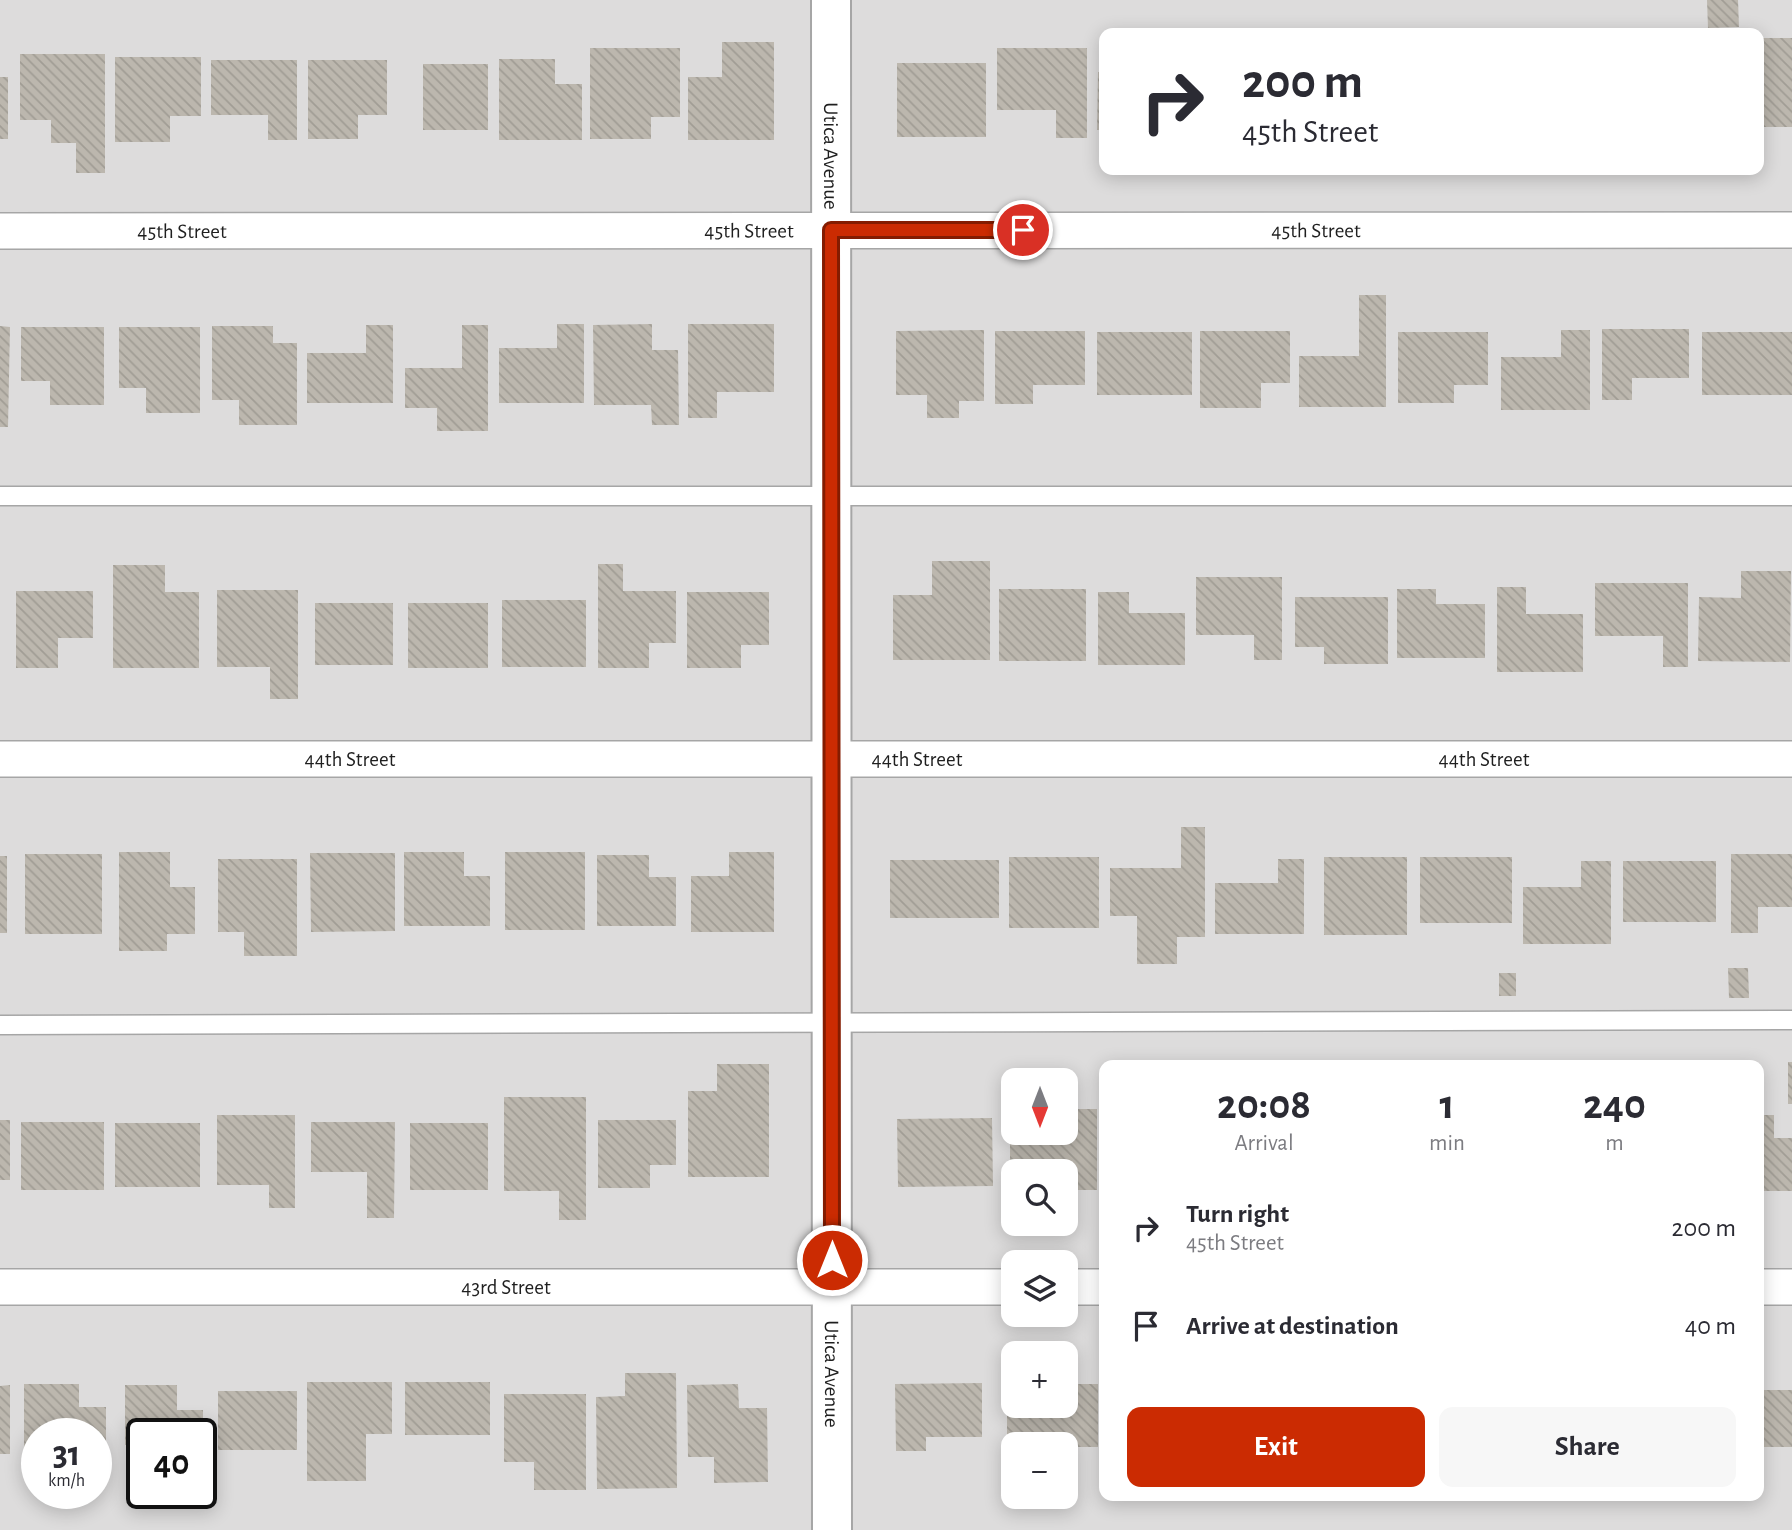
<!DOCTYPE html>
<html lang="en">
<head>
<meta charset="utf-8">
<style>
  body { margin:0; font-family:"Alegreya Sans",sans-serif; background:#f7f7f7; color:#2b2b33; height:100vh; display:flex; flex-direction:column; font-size:26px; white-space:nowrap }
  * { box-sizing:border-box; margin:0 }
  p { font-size:23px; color:#7c7c81 }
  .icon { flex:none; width:38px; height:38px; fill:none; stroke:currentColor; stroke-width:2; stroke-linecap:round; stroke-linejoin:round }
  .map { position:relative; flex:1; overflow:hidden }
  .side { position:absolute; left:1099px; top:1060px; width:665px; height:441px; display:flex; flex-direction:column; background:#fff; border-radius:14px; box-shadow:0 4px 18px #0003 }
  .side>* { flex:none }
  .top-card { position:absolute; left:1099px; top:28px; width:665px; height:147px; border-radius:14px; box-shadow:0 4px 18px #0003; background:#fff; color:#2b2b33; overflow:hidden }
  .needle { width:46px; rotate:180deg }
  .buttons { position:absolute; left:1001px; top:1068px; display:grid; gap:14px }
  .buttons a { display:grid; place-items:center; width:77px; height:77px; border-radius:14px; background:#fff; box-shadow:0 4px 18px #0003; font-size:35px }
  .speed { position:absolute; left:21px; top:1418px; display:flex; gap:14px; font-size:35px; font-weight:700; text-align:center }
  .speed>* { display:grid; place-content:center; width:91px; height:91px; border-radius:50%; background:#fff; box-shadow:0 4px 18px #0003; line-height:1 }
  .speed small { font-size:18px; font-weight:400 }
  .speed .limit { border:4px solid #111; border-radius:10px; background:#fff; color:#111 }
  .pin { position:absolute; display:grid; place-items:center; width:60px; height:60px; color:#fff; margin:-30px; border:4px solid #fff; border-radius:50%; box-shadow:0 2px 7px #0007 }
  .me { position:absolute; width:77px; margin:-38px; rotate:0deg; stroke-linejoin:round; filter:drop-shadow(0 0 5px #0008) }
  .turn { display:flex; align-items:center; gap:24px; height:147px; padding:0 28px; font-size:32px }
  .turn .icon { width:91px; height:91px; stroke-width:2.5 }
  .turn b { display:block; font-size:49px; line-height:60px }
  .eta { display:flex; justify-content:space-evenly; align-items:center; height:119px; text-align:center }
  .eta b { font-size:42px; font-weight:700; line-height:49px }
  .button { display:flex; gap:14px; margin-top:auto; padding:14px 28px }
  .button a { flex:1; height:80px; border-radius:14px; background:#cb2b02; color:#fff; font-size:28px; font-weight:700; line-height:80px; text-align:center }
  .button a+a { background:#f7f7f7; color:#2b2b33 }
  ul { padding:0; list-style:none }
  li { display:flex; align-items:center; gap:21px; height:98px; padding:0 28px }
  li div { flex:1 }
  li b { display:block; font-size:26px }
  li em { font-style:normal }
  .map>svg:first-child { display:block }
</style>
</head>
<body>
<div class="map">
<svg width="1792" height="1530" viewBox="0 0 1792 1530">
  <defs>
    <pattern id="building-back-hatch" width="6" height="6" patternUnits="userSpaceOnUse" patternTransform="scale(1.75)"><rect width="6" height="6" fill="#bcb7ae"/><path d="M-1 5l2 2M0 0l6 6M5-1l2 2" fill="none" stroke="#a19d95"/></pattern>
  </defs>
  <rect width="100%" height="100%" fill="#f0eee5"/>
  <path fill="#dddcdc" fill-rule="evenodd" d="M0 0H1792V1530H0ZM1104 33H1759V170H1104ZM1104 1066H1759V1496H1104ZM1013 1080H1066V1132H1013ZM1013 1171H1066V1223H1013ZM1013 1262H1066V1314H1013ZM1013 1353H1066V1405H1013ZM37 1433H96V1493H37ZM142 1433H201V1493H142ZM1013 1444H1066V1496H1013Z"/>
  <g fill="url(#building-back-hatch)">
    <polygon points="1707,0 1738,0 1739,27 1708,28"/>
    <rect x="1759" y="38" width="33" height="89"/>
    <polygon points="722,42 774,42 774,140 688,140 688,77 722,77"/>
    <polygon points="590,48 680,48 680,117 651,117 651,139 590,139"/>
    <polygon points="997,48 1087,48 1087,138 1056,138 1056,110 997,110"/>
    <polygon points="20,54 105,54 105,173 76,173 76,143 51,143 51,120 20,120"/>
    <polygon points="115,57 201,57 201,116 170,116 170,142 115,142"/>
    <polygon points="499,59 555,59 555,84 582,84 582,140 499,140"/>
    <polygon points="211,60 297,60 297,140 268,140 268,115 211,115"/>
    <polygon points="308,60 387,60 387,115 358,115 358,139 308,139"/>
    <rect x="897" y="63" width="89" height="74"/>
    <rect x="423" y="64" width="65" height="66"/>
    <polygon points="1098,72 1104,72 1104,130 1097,130"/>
    <rect x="0" y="77" width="8" height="62"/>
    <polygon points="1359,295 1386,295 1386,407 1299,407 1299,356 1359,356"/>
    <polygon points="557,324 584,324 584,403 499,403 499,348 557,348"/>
    <polygon points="652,324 652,350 678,350 679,425 652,425 651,405 594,405 593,325"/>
    <polygon points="688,324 774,324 774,392 717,392 717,418 688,418"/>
    <polygon points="366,325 393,325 393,403 307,403 307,353 366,353"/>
    <polygon points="462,325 488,325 488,431 437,431 437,408 405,408 405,368 462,368"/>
    <polygon points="0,326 10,327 8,427 0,427"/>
    <polygon points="212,326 273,326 273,343 297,343 297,425 239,425 239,400 212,400"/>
    <polygon points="21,327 104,327 104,405 50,405 50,381 21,381"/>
    <polygon points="119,327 200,327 200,413 146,413 146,388 119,388"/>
    <polygon points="1602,329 1689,329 1689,378 1632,378 1632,400 1602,400"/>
    <polygon points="984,330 984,401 959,401 959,418 927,418 927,395 896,395 896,331"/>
    <polygon points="1561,330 1590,330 1590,410 1501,410 1501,357 1561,357"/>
    <polygon points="995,331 1085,331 1085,385 1033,385 1033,404 995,404"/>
    <polygon points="1200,331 1290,331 1290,383 1261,383 1261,408 1200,408"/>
    <rect x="1097" y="332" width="95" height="63"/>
    <polygon points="1398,332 1488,332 1488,385 1454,385 1454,403 1398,403"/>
    <rect x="1702" y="332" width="90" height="63"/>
    <polygon points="932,561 990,561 990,660 893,660 893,595 932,595"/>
    <polygon points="598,564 623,564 623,591 676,591 676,643 649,643 649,668 598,668"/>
    <polygon points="113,565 165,565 165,592 199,592 199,668 113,668"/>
    <polygon points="1741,571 1791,571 1790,662 1698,661 1699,597 1741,598"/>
    <polygon points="1196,577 1282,577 1282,660 1254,660 1254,635 1196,635"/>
    <polygon points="1595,583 1688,583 1688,667 1663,667 1663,636 1595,636"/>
    <polygon points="1497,587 1526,587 1526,614 1583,614 1583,672 1497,672"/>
    <rect x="999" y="589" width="87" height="72"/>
    <polygon points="1397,589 1436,589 1436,604 1485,604 1485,658 1397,658"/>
    <polygon points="217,590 298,590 298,699 270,699 270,667 217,667"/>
    <polygon points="16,591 93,591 93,638 58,638 58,668 16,668"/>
    <polygon points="687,592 769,592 769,645 741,645 741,668 687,668"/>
    <polygon points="1098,592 1129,592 1129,613 1185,613 1185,665 1098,665"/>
    <polygon points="1295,597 1388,597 1388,664 1324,664 1324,647 1295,647"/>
    <rect x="502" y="600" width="84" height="67"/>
    <rect x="315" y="603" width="78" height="62"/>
    <rect x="408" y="603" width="80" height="65"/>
    <polygon points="1181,827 1205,827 1205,937 1177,937 1177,964 1137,964 1137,916 1110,916 1110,868 1181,868"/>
    <polygon points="119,852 170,852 170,887 195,887 195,934 167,934 167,951 119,951"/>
    <polygon points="404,852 464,852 464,876 490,876 490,926 404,926"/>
    <rect x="505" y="852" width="80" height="78"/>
    <polygon points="729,852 774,852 774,932 691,932 691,876 729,876"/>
    <polygon points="310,853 395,853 395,931 311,932"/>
    <rect x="25" y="854" width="77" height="80"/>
    <polygon points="1731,854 1792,854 1792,907 1758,907 1758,933 1731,933"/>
    <polygon points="597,855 649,855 649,877 676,877 676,926 597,926"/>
    <rect x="0" y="856" width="7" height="77"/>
    <rect x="1009" y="857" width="90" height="71"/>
    <rect x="1324" y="857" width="83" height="78"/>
    <rect x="1420" y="857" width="92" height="66"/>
    <polygon points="218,859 297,859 297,956 244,956 244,932 218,932"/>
    <polygon points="1278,859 1304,859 1304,934 1215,934 1215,883 1278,883"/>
    <rect x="890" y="860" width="109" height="58"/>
    <polygon points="1581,861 1611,861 1611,944 1523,944 1523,887 1581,887"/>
    <rect x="1623" y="861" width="93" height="61"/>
    <polygon points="1728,968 1748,968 1749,998 1729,998"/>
    <rect x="1499" y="973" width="17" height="23"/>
    <rect x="1788" y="1062" width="4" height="42"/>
    <polygon points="717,1064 769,1064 769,1177 688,1177 688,1091 717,1091"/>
    <polygon points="504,1097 586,1097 586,1220 559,1220 559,1191 504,1191"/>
    <polygon points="1010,1109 1013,1109 1013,1132 1066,1132 1066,1109 1097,1109 1097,1190 1069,1190 1069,1163 1010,1163"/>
    <polygon points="217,1115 295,1115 295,1208 269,1208 269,1185 217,1185"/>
    <polygon points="1759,1115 1774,1115 1774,1138 1792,1138 1792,1191 1759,1191"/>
    <polygon points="992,1118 993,1186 898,1187 897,1119"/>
    <rect x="0" y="1120" width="10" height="60"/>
    <polygon points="598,1120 676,1120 676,1165 650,1165 650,1188 598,1188"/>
    <rect x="21" y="1122" width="83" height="68"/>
    <polygon points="311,1122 395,1122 394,1218 367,1218 367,1172 311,1172"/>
    <rect x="115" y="1123" width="85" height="64"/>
    <rect x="410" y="1123" width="78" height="67"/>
    <polygon points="625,1373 676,1373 677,1488 597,1489 596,1397 625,1396"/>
    <polygon points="307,1382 392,1382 392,1434 366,1434 366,1481 307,1481"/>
    <rect x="405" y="1382" width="85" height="53"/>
    <polygon points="982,1383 982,1437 926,1437 926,1451 896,1451 895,1384"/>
    <polygon points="24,1384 79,1384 79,1407 106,1407 106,1459 96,1459 96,1433 37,1433 37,1458 24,1458"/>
    <polygon points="738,1384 739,1408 767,1408 768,1482 714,1483 714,1457 688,1457 687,1385"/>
    <polygon points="1007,1384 1013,1384 1013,1405 1066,1405 1066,1384 1098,1384 1098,1447 1066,1447 1066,1444 1013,1444 1013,1447 1007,1447"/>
    <polygon points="10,1385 10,1454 0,1454 0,1386"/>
    <polygon points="125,1385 177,1385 177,1410 203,1410 203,1433 142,1433 142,1445 125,1445"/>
    <rect x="1759" y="1390" width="33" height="57"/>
    <rect x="218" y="1391" width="79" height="59"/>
    <polygon points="504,1394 586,1394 586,1490 534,1490 534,1462 504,1462"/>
  </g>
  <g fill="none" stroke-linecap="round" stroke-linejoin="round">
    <g stroke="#a6a6a6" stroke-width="21">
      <g id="service">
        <polyline points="0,496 1792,496"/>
        <polyline points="0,1025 1792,1020"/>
      </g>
    </g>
    <g stroke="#a6a6a6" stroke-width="38">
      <g id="minor">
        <path id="s1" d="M0 231 1792 230"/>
        <path id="s2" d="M0 759H1792"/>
        <path id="s3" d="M0 1287H1013"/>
        <polyline points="1066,1287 1104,1287"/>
        <polyline points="1759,1287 1792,1287"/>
      </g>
    </g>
    <g stroke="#a6a6a6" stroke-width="42">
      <g id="tertiary">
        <path id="s4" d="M831 0 832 1530"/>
      </g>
    </g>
    <use href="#service" stroke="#fff" stroke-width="18"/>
    <use href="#minor" stroke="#fff" stroke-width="35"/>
    <use href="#tertiary" stroke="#fff" stroke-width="38"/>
  </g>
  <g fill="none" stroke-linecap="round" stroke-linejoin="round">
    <g stroke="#841c01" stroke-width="18">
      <polyline id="route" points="832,1260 831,230 1023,230"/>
    </g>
    <use href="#route" stroke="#cb2b02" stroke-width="12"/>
  </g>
  <g text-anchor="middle" stroke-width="6" stroke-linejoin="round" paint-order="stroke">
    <g font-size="21" fill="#1f1f1f" stroke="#fff">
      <text dy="7" stroke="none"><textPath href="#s4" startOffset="156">Utica Avenue</textPath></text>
      <text dy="7" stroke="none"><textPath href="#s1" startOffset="749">45th Street</textPath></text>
      <text dy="7" stroke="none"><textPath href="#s1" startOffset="1316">45th Street</textPath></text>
      <text dy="7" stroke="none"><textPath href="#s1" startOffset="182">45th Street</textPath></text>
      <text dy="7" stroke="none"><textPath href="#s2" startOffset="350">44th Street</textPath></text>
      <text dy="7" stroke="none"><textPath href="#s2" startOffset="917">44th Street</textPath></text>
      <text dy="7" stroke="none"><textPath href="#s2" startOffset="1484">44th Street</textPath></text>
      <text dy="7" stroke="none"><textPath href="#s3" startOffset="506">43rd Street</textPath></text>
      <text dy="7" stroke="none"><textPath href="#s4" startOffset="1374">Utica Avenue</textPath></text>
    </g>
  </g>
</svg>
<div class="buttons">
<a><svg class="needle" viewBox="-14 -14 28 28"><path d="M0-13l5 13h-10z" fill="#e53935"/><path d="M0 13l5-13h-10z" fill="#7c7c81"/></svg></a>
<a><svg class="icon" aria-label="search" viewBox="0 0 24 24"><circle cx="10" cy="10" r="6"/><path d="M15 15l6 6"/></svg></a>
<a><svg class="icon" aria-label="layers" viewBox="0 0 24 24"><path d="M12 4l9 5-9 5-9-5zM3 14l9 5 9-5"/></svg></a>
<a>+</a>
<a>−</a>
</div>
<div class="speed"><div>31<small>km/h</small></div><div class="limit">40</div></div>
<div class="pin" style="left:1023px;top:230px;background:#d93025"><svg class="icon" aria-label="arrive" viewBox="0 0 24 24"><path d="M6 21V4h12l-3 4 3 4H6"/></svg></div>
<svg class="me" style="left:832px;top:1260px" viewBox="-20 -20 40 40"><circle r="17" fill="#cb2b02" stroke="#fff" stroke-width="3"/><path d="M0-11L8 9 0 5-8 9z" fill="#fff"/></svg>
<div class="top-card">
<div class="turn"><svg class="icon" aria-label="right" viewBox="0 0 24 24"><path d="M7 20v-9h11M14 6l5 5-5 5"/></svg><div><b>200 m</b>45th Street</div></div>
</div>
<section class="side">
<div class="eta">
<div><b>20:08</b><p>Arrival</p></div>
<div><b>1</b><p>min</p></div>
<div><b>240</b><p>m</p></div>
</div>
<ul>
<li><svg class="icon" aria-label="right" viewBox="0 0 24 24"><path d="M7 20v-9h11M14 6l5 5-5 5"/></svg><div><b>Turn right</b><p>45th Street</p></div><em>200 m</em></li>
<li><svg class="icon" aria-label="arrive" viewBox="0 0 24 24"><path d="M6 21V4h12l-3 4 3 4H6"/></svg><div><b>Arrive at destination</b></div><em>40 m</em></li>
</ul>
<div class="button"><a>Exit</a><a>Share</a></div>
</section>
</div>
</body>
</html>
